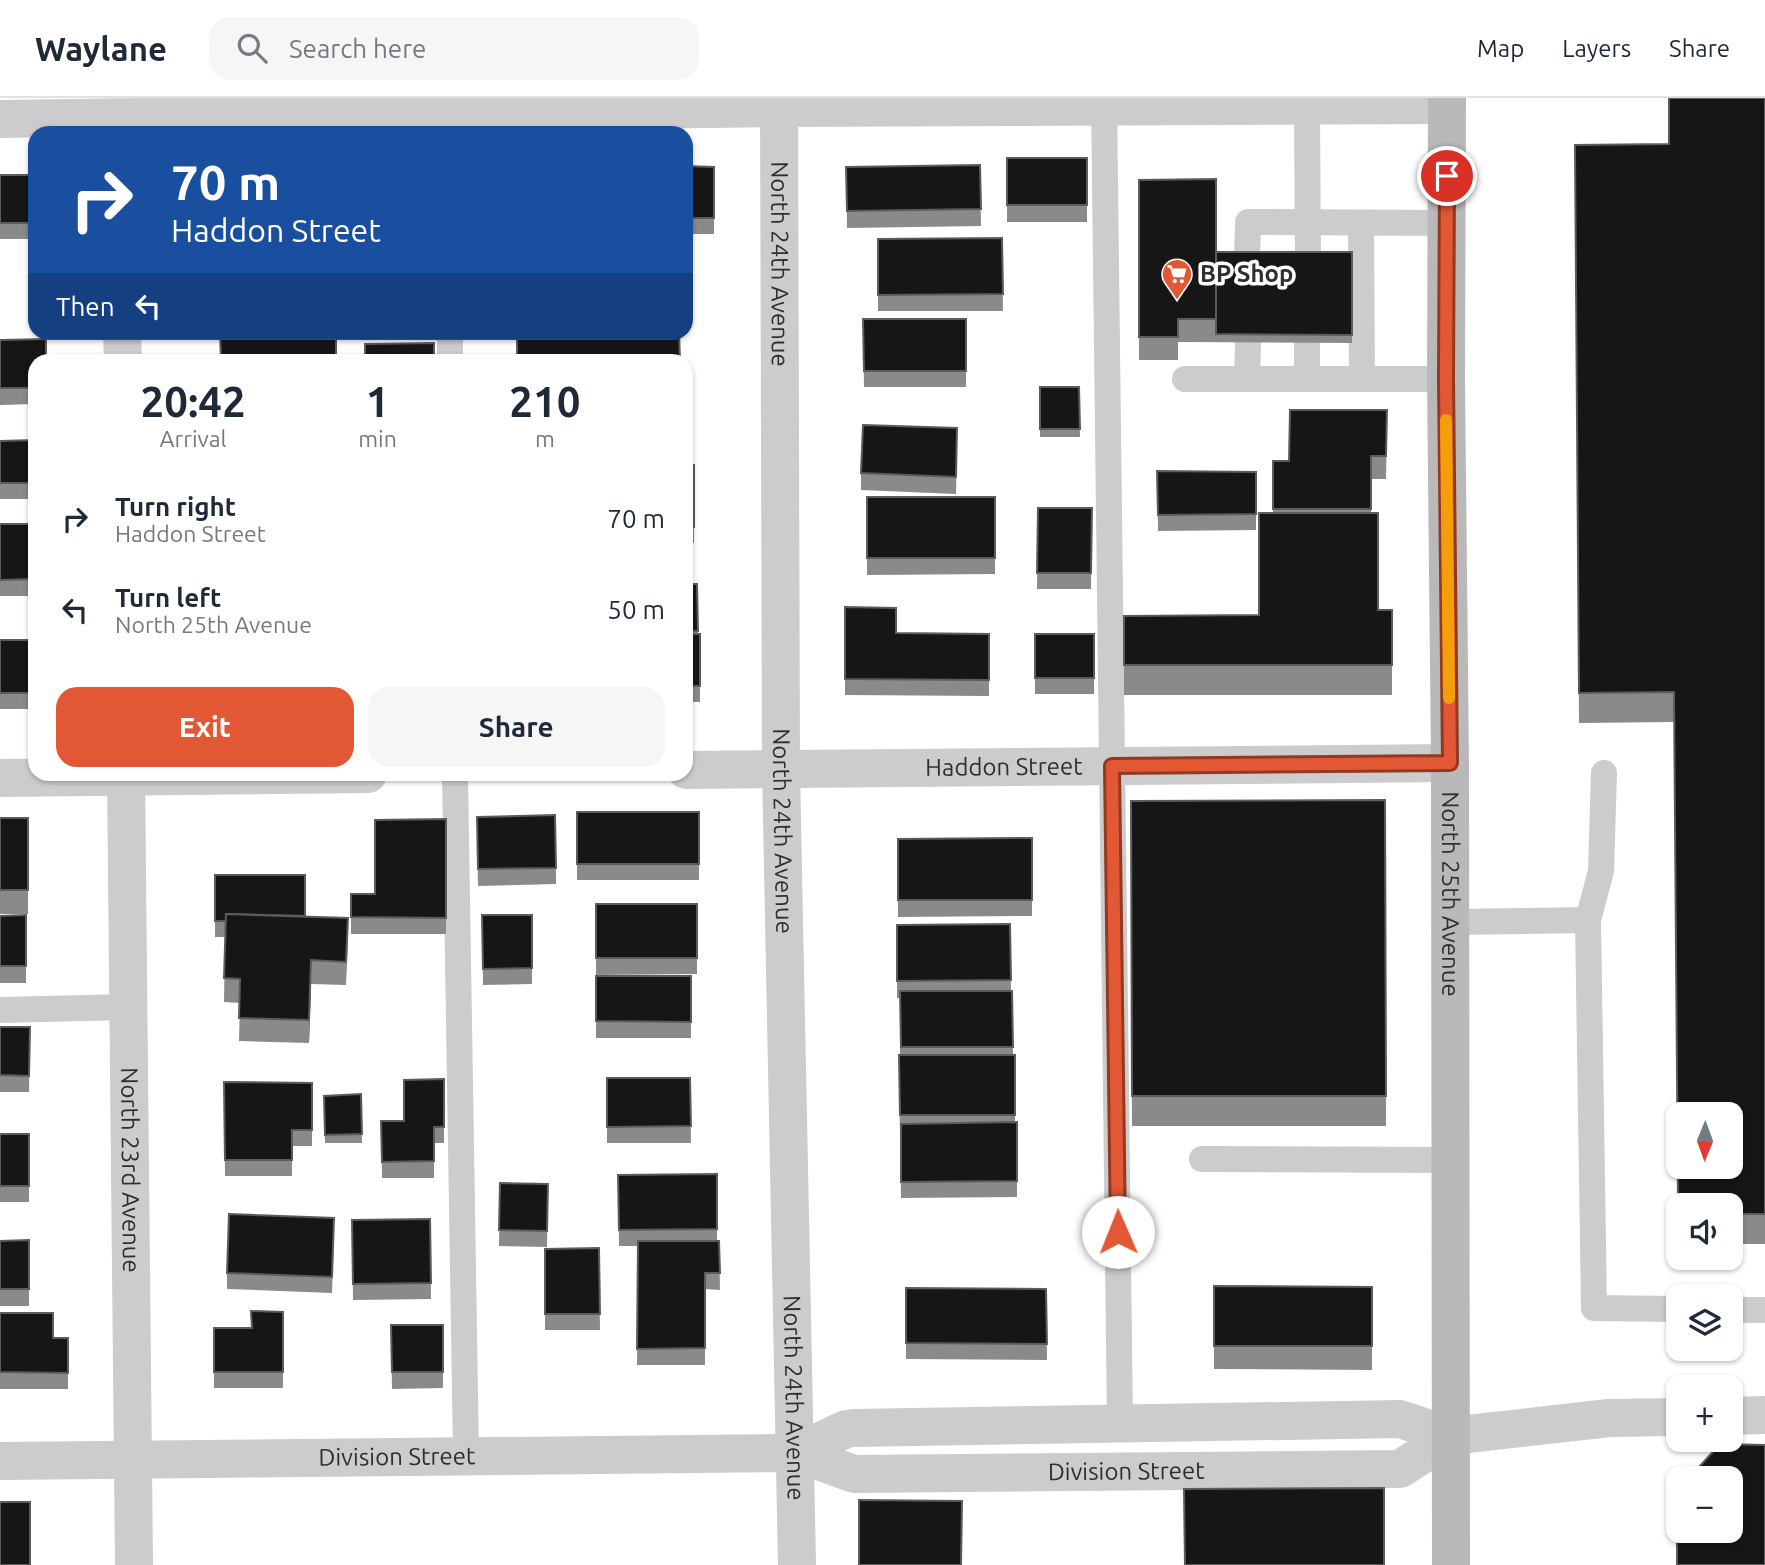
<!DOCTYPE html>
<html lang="en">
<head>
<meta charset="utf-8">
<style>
  body { margin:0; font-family:Ubuntu,sans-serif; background:#f6f6f7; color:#1f2937; height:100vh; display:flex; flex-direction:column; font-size:26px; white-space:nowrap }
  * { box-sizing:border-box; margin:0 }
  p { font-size:23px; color:#747a83 }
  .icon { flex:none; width:38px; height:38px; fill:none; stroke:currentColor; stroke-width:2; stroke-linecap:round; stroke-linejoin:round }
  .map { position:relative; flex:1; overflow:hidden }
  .sheet { position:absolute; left:28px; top:256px; width:665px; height:427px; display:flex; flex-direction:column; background:#fff; border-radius:21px; box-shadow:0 2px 5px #0004 }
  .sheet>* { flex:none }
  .guide { position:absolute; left:28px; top:28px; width:665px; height:214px; border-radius:21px; box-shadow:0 2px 5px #0004; background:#1a4fa0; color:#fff; overflow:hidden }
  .needle { width:46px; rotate:181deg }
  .tools { position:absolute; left:1666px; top:1004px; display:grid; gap:14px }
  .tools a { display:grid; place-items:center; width:77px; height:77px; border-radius:14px; background:#fff; box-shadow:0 2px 5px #0004; font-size:35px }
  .pin { position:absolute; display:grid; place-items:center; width:60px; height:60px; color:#fff; margin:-30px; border:4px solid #fff; border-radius:50%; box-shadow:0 2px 7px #0007 }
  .me { position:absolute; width:77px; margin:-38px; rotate:359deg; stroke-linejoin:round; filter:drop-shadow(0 0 5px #0008) }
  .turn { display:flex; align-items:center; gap:24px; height:147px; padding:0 28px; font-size:32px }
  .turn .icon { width:91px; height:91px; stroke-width:2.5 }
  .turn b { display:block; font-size:49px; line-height:60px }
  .then { display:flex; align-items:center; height:66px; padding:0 28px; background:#0003; gap:14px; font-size:26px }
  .eta { display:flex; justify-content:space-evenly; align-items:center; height:119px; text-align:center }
  .eta b { font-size:42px; font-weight:700; line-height:49px }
  .primary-button { display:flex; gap:14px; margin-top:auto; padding:14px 28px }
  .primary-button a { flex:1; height:80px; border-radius:21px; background:#e25834; color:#fff; font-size:28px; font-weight:700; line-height:80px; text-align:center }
  .primary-button a+a { background:#f6f6f7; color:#1f2937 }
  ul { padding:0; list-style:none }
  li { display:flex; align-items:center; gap:21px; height:91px; padding:0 28px }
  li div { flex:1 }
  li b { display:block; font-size:26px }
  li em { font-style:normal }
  header { display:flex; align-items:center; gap:42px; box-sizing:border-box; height:98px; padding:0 35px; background:#fff; border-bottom:2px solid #e0e1e3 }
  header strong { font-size:33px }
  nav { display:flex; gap:38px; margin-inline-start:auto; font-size:24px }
  .search { width:490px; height:63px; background:#f6f6f7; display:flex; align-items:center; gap:18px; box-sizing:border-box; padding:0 24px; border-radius:21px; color:#747a83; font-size:26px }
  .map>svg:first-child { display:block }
</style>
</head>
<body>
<header>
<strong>Waylane</strong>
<div class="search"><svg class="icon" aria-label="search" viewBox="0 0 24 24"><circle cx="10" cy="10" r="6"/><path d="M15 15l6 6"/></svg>Search here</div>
<nav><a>Map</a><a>Layers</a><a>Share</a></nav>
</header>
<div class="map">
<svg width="1765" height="1467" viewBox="0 0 1765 1467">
  <rect width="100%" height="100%" fill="#fff"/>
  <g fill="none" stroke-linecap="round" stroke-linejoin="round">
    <g stroke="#ccc" stroke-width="26">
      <polyline points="1104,0 1120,1326"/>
      <polyline points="1307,8 1308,162"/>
      <polyline points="1361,125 1362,281"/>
      <polyline points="1247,162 1248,124 1447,125"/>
      <polyline points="450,234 450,262"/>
      <polyline points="1185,281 1446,281"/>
      <polyline points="1247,281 1248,245"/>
      <polyline points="1307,281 1307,245"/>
      <polyline points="1604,675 1601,773 1588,822 1594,1210 1678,1211"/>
      <polyline points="455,676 466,1357"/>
      <polyline points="1450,824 1588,822"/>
      <polyline points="0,912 128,909"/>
      <polyline points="1202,1061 1450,1062"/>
      <polyline points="1731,1212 1765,1212"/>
    </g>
    <g stroke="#ccc" stroke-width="38">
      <path id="s1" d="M779 0 781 672 797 1467"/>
      <polyline points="0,21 779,10 1447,7"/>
      <polyline points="122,234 123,262"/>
      <path id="s2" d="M686 672 1450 665"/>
      <path id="s3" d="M126 676 134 1467"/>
      <polyline points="0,680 368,676"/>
      <polyline points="1731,1318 1765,1317"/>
      <polyline points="796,1355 846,1331 854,1330 1400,1321 1451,1338 1609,1320 1678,1319"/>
      <path id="s4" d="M0 1363 796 1355 854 1376 1400 1371 1451 1338"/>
    </g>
    <path stroke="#b9b9b9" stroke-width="38" id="s5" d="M1447 0 1446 281 1450 665 1451 1467"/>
  </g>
  <g fill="#8a8a8a">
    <polygon points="1765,0 1765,1146 1731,1146 1731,1108 1674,624 1579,625 1575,47 1669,46"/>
    <rect x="1007" y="60" width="80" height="64"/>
    <polygon points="980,67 981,128 847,130 846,69"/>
    <polygon points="686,68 714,69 714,136 686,136"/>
    <rect x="0" y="77" width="34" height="64"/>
    <polygon points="1139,82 1216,154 1352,154 1352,245 1178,244 1178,262 1139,262"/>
    <polygon points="1002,140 1003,213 878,213 878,141"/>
    <polygon points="863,221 966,221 966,289 864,289"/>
    <polygon points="0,242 35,262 35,306 0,307"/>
    <polygon points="1040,289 1079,289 1080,339 1040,339"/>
    <polygon points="1387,312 1386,381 1371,381 1371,415 1378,512 1392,512 1392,597 1124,597 1124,518 1259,517 1273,415 1273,363 1289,363"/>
    <polygon points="34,342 34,401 0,401 0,343"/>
    <polygon points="957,347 956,396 861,392 861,375"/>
    <rect x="686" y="367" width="8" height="78"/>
    <polygon points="1157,373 1256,374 1256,432 1158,433"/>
    <polygon points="867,399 995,399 995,476 867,477"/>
    <polygon points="1038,410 1092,410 1091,491 1037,491"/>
    <rect x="0" y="426" width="35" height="72"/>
    <polygon points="686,486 697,486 698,536 700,536 700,604 686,604"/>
    <polygon points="845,509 896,535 989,536 989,598 845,597"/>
    <rect x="1035" y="536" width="59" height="60"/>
    <rect x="0" y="542" width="35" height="69"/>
    <polygon points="1385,702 1386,1028 1132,1028 1131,703"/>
    <rect x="577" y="714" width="122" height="68"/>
    <polygon points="477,719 556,770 556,786 478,788"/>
    <rect x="0" y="720" width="28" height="96"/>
    <polygon points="446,721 446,836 351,836 351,796 375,796"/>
    <polygon points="1032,740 1032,818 898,819 898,741"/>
    <polygon points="215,777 305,818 348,844 346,887 311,886 309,945 239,943 240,905 224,904 225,839 215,839"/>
    <polygon points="596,806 697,806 697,876 596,877"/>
    <polygon points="26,817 26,885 0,885 0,818"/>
    <polygon points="482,817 532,817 532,886 483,887"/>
    <polygon points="1010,826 1011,893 1012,893 1013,957 1015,957 1015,1024 1017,1024 1017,1099 901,1100 899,974 900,957 900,900 897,900 897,827"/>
    <rect x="596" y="878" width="95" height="62"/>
    <polygon points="0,929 30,929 29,994 0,994"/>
    <polygon points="607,980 690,980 691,1045 607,1045"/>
    <polygon points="444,981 444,1045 434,1045 434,1080 382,1080 381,1023 404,1023"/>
    <polygon points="224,984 312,985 312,1048 292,1048 292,1078 225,1078"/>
    <polygon points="361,996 362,1045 325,1045 324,998"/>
    <rect x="0" y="1036" width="29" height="68"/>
    <polygon points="717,1076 717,1143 719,1143 720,1192 705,1191 705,1267 637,1267 638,1148 619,1148 618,1077"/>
    <polygon points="500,1085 548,1086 547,1149 499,1148"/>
    <polygon points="430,1121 431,1201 353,1202 352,1122"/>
    <polygon points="334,1136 332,1195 227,1191 227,1175"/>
    <polygon points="29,1142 29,1208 0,1208 0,1143"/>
    <polygon points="599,1150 600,1232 545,1232 545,1151"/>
    <polygon points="1214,1188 1372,1189 1372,1272 1214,1271"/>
    <polygon points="906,1190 1046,1191 1047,1262 906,1261"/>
    <polygon points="283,1214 283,1290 214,1290 214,1230 251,1230"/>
    <polygon points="0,1215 53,1240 68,1240 68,1291 0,1291"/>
    <polygon points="391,1227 443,1227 443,1290 392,1291"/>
  </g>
  <polygon fill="#5c5c5c" points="311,862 311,886 309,945 309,922"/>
  <g fill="#161616" stroke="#5c5c5c" stroke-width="2" fill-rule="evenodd">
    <path d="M1669 0H1765V1116H1731V1108H1678L1674 594 1579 595 1575 47 1669 46ZM1678 1017H1731V1069H1678Z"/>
    <rect x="1007" y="60" width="80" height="47"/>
    <polygon points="980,67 981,111 847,113 846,69"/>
    <polygon points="686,68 714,69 714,120 686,120"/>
    <rect x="0" y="77" width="34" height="48"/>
    <polygon points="1216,81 1216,221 1178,221 1178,239 1139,239 1139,82"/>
    <polygon points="1002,140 1003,196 878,197 878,141"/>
    <polygon points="1216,154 1352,154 1352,237 1216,236"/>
    <polygon points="863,221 966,221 966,273 864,273"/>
    <polygon points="517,234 679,234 680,262 517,262"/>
    <polygon points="336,235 336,262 221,262 220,237"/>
    <polygon points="46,241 46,262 35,262 35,290 0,290 0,242"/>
    <polygon points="434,245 434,262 365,262 365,246"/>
    <polygon points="1040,289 1079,289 1080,331 1040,331"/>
    <polygon points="1290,312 1387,312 1386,358 1371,358 1371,411 1273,411 1273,363 1289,363"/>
    <polygon points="863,327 957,330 956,379 861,375"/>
    <polygon points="34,342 34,385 0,385 0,343"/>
    <rect x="686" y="367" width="8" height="62"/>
    <polygon points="1157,373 1256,374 1256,416 1158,417"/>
    <rect x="867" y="399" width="128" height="61"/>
    <polygon points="1038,410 1092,410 1091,475 1037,475"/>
    <polygon points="1259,415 1378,415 1378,512 1392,512 1392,567 1124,567 1124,518 1259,517"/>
    <polygon points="0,426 35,426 35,481 0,482"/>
    <polygon points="686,486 697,486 698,533 686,533"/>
    <polygon points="845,509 896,510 896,535 989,536 989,582 845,581"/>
    <rect x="686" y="536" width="14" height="52"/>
    <rect x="1035" y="536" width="59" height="44"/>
    <rect x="0" y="542" width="35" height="53"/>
    <polygon points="1385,702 1386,998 1132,998 1131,703"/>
    <rect x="577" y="714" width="122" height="52"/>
    <polygon points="555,717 556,770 478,771 477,719"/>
    <rect x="0" y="720" width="28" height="72"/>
    <polygon points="446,721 446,820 351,819 351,796 375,796 375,722"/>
    <polygon points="1032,740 1032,802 898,802 898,741"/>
    <polygon points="215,777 305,777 305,818 226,816 226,823 215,823"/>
    <rect x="596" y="806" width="101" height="54"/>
    <polygon points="226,816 348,820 346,864 311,862 309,922 239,920 240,881 224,880"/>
    <polygon points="26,817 26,868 0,868 0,818"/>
    <polygon points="482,817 532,817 532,870 483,871"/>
    <polygon points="1010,826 1011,882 897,883 897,827"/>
    <polygon points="596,878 691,878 691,924 596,923"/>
    <polygon points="900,893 1012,893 1013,949 901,949"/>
    <polygon points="0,929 30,929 29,978 0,977"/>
    <polygon points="899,957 1015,957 1015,1017 900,1017"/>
    <polygon points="607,980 690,980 691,1028 607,1029"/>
    <polygon points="444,981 444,1029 434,1029 434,1063 382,1064 381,1023 404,1023 404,982"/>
    <polygon points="224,984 312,985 312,1032 292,1032 292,1062 225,1062"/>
    <polygon points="361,996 362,1036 325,1037 324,998"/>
    <polygon points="1017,1024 1017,1083 901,1084 901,1026"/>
    <rect x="0" y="1036" width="29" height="52"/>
    <polygon points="717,1076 717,1131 619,1132 618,1077"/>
    <polygon points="500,1085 548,1086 547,1133 499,1132"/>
    <polygon points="229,1116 334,1120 332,1179 227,1175"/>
    <polygon points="430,1121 431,1185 353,1186 352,1122"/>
    <polygon points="29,1142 29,1191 0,1191 0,1143"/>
    <polygon points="638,1143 719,1143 720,1175 705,1175 705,1250 637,1251"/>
    <polygon points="599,1150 600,1216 545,1216 545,1151"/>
    <polygon points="1214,1188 1372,1189 1372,1248 1214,1248"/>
    <polygon points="906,1190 1046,1191 1047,1246 906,1245"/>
    <polygon points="251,1213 283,1214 283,1274 214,1274 214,1230 252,1230"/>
    <polygon points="0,1215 53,1215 53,1240 68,1240 68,1275 0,1274"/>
    <polygon points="391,1227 443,1227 443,1274 392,1274"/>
    <polygon points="1720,1346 1765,1347 1765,1467 1677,1467 1677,1393 1678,1391 1678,1433 1731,1433 1731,1381 1688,1381"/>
    <polygon points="1384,1390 1384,1467 1185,1467 1184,1391"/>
    <polygon points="859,1402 962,1403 961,1467 859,1467"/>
    <rect x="0" y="1404" width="30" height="63"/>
  </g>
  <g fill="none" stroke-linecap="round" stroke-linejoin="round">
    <g stroke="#933922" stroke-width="18">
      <polyline id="route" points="1118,1134 1112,668 1450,665 1446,281 1447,78"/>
    </g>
    <use href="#route" stroke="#e25834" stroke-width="12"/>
    <polyline stroke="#f59e0b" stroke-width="12" points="1446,322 1449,600"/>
  </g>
  <defs>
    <g id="supermarket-pin" transform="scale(1.575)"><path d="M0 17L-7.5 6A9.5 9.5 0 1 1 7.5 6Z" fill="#e25834" stroke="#fff"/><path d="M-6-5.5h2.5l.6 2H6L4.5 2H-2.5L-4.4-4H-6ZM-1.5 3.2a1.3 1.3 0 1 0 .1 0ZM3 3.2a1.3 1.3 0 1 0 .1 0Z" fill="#fff"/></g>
  </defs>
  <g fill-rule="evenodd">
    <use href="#supermarket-pin" x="1177" y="176"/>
  </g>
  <g text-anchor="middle" stroke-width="7" stroke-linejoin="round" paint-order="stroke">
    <g font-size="24" fill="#2f2f2f" stroke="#fff">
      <text dy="8" stroke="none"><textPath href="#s1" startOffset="166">North 24th Avenue</textPath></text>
      <text dy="8" stroke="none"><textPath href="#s2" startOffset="318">Haddon Street</textPath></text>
      <text dy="8" stroke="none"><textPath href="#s1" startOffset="733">North 24th Avenue</textPath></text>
      <text dy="8" stroke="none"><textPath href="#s5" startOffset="796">North 25th Avenue</textPath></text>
      <text dy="8" stroke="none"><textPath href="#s3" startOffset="396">North 23rd Avenue</textPath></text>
      <text dy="8" stroke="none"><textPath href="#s1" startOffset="1300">North 24th Avenue</textPath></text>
      <text dy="8" stroke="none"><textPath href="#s4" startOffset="397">Division Street</textPath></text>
      <text dy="8" stroke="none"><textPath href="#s4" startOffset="1130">Division Street</textPath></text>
    </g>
    <g font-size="24" font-weight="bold" fill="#2f2f2f" stroke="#fff" text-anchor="start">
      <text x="1200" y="184">BP Shop</text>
    </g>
  </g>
</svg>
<div class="tools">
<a><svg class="needle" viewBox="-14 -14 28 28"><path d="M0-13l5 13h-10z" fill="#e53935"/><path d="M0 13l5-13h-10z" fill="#747a83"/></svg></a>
<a><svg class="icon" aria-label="sound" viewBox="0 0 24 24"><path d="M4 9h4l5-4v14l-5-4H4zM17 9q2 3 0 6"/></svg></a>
<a><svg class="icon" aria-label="layers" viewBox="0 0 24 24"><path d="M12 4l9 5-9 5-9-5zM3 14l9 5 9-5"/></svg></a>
<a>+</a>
<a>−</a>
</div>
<div class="pin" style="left:1447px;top:78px;background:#d93025"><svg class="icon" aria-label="arrive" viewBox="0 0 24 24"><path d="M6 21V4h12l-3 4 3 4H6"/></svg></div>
<svg class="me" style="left:1118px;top:1134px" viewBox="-20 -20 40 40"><circle r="19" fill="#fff"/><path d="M0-13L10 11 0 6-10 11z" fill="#e25834"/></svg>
<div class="guide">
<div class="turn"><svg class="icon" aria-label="right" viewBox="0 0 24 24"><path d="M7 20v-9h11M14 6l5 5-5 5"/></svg><div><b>70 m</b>Haddon Street</div></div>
<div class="then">Then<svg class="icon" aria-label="left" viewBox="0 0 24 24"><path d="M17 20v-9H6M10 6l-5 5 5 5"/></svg></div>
</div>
<section class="sheet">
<div class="eta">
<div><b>20:42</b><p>Arrival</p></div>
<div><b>1</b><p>min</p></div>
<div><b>210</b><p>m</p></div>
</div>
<ul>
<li><svg class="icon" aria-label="right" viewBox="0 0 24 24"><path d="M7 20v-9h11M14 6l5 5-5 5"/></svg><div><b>Turn right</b><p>Haddon Street</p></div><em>70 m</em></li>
<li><svg class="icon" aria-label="left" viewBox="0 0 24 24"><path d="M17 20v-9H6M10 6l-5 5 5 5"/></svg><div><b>Turn left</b><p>North 25th Avenue</p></div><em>50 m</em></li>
</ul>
<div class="primary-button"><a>Exit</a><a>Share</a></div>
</section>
</div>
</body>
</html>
